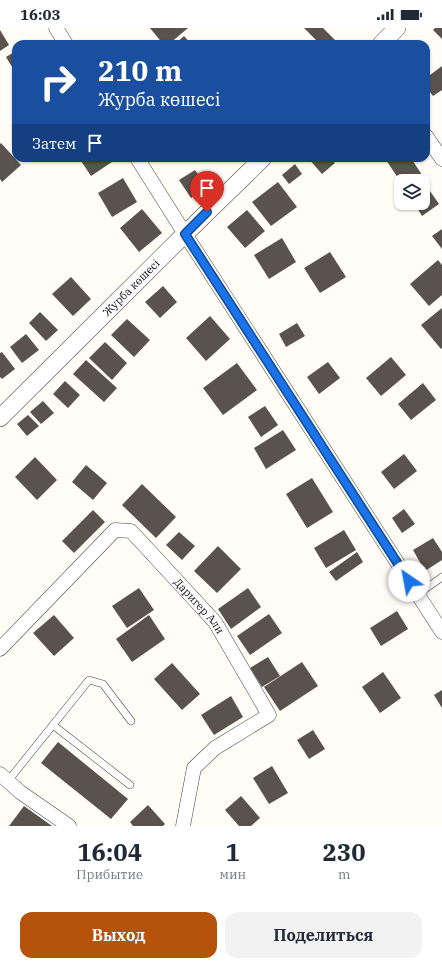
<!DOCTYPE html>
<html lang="ru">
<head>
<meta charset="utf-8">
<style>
  body { margin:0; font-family:"IBM Plex Serif",serif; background:#f2f2f3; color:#1f2937; height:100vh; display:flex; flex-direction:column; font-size:15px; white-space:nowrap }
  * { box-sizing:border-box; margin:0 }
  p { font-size:13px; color:#747a83 }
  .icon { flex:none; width:22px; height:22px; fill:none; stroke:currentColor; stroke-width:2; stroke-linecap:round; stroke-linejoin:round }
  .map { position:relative; height:798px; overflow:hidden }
  .details { display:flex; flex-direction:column; background:#fff; flex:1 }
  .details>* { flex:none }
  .hud { position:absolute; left:12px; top:12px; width:418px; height:122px; border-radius:12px; box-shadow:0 1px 3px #0004; background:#1a4fa0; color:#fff; overflow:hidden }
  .buttons { position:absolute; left:394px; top:146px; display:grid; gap:8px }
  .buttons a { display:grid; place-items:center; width:36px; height:36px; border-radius:8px; background:#fff; box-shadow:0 1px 3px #0004; font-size:20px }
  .pin { position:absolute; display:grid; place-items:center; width:34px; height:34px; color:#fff; margin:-41px -17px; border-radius:50% 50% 50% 0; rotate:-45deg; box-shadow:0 0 4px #0007 }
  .pin .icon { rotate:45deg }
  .me { position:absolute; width:44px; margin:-22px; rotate:327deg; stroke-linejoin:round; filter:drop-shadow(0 0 3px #0008) }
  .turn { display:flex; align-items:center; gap:14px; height:84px; padding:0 20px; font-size:18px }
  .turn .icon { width:52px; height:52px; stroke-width:2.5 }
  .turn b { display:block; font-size:28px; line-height:34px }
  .then { display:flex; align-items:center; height:38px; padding:0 20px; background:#0003; gap:8px; font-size:15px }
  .eta { display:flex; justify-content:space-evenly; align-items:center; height:68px; text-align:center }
  .eta b { font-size:24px; font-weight:700; line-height:28px }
  .primary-button { display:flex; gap:8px; margin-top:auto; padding:8px 20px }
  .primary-button a { flex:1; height:46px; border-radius:12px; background:#b45309; color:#fff; font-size:16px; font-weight:700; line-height:46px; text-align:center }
  .primary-button a+a { background:#f2f2f3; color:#1f2937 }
  .status { display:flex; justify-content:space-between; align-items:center; height:28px; padding:0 20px; background:#fff; direction:ltr }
  .status svg { height:11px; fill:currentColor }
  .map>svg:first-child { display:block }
</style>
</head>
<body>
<div class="status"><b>16:03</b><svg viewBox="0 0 49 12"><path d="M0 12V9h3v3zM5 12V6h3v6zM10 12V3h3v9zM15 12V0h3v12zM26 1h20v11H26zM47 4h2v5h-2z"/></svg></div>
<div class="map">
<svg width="442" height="798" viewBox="0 0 442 798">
  <rect width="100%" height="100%" fill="#fffdf5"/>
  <g fill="#5a524d">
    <polygon points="150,0 188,0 169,16 163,16"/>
    <polygon points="304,0 323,0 339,16 320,16"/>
    <polygon points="435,0 442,0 442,11 433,2"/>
    <polygon points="0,2 9,17 0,23"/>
    <polygon points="184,8 191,16 175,16"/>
    <polygon points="16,23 16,40 14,42 6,29"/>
    <polygon points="442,38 442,62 433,68 426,59 426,50"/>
    <polygon points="1,115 21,137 2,154 0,151 0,116"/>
    <polygon points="79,130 109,130 112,134 91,148"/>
    <polygon points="308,130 330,130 335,135 322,146"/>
    <polygon points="388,130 411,130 422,147 413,153 400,153 386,132"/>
    <polygon points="295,136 302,146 289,156 282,147"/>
    <polygon points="195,142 207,159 191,170 179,152"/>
    <polygon points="123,150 137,174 112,189 98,165"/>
    <polygon points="278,154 297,179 271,198 252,174"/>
    <polygon points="430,163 439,176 422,188 414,175 423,175 423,168"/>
    <polygon points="142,181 162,205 139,224 120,200"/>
    <polygon points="247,182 265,203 245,220 227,199"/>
    <polygon points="442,201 442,221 432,208"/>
    <polygon points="282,210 296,234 269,251 254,227"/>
    <polygon points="330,224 346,249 320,265 304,240"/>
    <polygon points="438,232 442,237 442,267 429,278 410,256"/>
    <polygon points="71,249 91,271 73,288 52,266"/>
    <polygon points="163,258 177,274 160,290 145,274"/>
    <polygon points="442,280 442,320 441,321 421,297"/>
    <polygon points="40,284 58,302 46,313 29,295"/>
    <polygon points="210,288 230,311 206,333 186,310"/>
    <polygon points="127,291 150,312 134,329 111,307"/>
    <polygon points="297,295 305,308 286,319 279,306"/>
    <polygon points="26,306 39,322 22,335 10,319"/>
    <polygon points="105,314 127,335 112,352 89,330"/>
    <polygon points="2,324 15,341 2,351 0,349 0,325"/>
    <polygon points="391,329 406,347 381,368 366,350"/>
    <polygon points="86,332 117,360 104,374 73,346"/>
    <polygon points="328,334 340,350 319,366 307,349"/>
    <polygon points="237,335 257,362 223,387 203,360"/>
    <polygon points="65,353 80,367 68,380 53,366"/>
    <polygon points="423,355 436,372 411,392 398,376"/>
    <polygon points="43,373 54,385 41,396 30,384"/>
    <polygon points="265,378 278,397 261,409 248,389"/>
    <polygon points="28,387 39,398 27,408 17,396"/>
    <polygon points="283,402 296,422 266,441 254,420"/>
    <polygon points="404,426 417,443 394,461 381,444"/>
    <polygon points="35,429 57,452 37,472 15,449"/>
    <polygon points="86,437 107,455 93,472 72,454"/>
    <polygon points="312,450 333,484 307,500 286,466"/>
    <polygon points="142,456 176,489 156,510 122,477"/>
    <polygon points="404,481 415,496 402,505 392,490"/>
    <polygon points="93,482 105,494 74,525 62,513"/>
    <polygon points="344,502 356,522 326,540 314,520"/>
    <polygon points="179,504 195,518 182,532 166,517"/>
    <polygon points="433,510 442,524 442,532 425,543 413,522"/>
    <polygon points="218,518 241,541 217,565 194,543"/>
    <polygon points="357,524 363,534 336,553 329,544"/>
    <polygon points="139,560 154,582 127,600 112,578"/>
    <polygon points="248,560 261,579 231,601 218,581"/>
    <polygon points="397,583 408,601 381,618 370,600"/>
    <polygon points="269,586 282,605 250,627 237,608"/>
    <polygon points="54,587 74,610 54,628 33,605"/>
    <polygon points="149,587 165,611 132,634 116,611"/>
    <polygon points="268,629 280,648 262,659 250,640"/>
    <polygon points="302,634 318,658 280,683 264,659"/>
    <polygon points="172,635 200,666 182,682 154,651"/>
    <polygon points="383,644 401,670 380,685 362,659"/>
    <polygon points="442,662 442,680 434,667"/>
    <polygon points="231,668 243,689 214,707 201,687"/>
    <polygon points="313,702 325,721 309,731 297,712"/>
    <polygon points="58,714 128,771 111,791 41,735"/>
    <polygon points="272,738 288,765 269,776 253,750"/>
    <polygon points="241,768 260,790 251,798 239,798 225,782"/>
    <polygon points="148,777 165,796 163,798 133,798 130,794"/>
    <polygon points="24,778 52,798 9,798"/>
  </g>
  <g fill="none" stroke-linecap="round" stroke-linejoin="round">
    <g stroke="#444" stroke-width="8">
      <g id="service">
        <polyline points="418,566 442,549"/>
        <polyline points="53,697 130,757"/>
        <polyline points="8,753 89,652 103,656 131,693"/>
      </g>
    </g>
    <g stroke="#444" stroke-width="15">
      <g id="minor">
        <polyline points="56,0 66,16"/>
        <polyline points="426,108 442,131"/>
        <polyline points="137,130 185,206 442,604"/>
        <path id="s1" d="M0 621 115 502 131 503 215 594 269 687 215 720 194 740 183 798"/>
        <polyline points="0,746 20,764 69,798"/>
      </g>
    </g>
    <g stroke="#444" stroke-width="18">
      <g id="tertiary">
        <polyline points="381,16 397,0"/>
        <path id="s2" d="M0 390 185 206 263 130"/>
      </g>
    </g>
    <use href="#service" stroke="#fff" stroke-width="7"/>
    <use href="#minor" stroke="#fff" stroke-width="14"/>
    <use href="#tertiary" stroke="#fff" stroke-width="17"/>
  </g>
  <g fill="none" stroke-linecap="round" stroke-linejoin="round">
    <g stroke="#114b97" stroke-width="10">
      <polyline id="route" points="207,184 185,206 409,553"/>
    </g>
    <use href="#route" stroke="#1a73e8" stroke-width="7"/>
  </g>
  <g text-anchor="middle" stroke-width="4" stroke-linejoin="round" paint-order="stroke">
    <g font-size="11" fill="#111" stroke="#fff">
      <text dy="4" stroke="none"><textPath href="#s2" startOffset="185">Журба көшесі</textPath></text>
      <text dy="4" stroke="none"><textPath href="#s1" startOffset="283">Даригер Али</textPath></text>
    </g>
  </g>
</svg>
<div class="buttons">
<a><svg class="icon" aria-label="layers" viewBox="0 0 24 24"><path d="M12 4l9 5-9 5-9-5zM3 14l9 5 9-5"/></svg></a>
</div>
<div class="pin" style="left:207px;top:184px;background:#d93025"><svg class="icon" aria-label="arrive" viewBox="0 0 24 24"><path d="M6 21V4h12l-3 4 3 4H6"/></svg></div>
<svg class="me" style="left:409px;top:553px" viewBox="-20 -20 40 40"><circle r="19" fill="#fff"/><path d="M0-13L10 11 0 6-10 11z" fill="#1a73e8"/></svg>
<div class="hud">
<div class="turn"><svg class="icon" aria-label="right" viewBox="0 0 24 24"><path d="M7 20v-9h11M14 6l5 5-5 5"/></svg><div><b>210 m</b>Журба көшесі</div></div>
<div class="then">Затем<svg class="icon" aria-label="arrive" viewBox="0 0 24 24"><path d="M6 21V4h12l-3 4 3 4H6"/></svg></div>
</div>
</div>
<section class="details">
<div class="eta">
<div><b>16:04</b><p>Прибытие</p></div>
<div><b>1</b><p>мин</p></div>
<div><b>230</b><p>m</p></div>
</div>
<div class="primary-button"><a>Выход</a><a>Поделиться</a></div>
</section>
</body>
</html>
